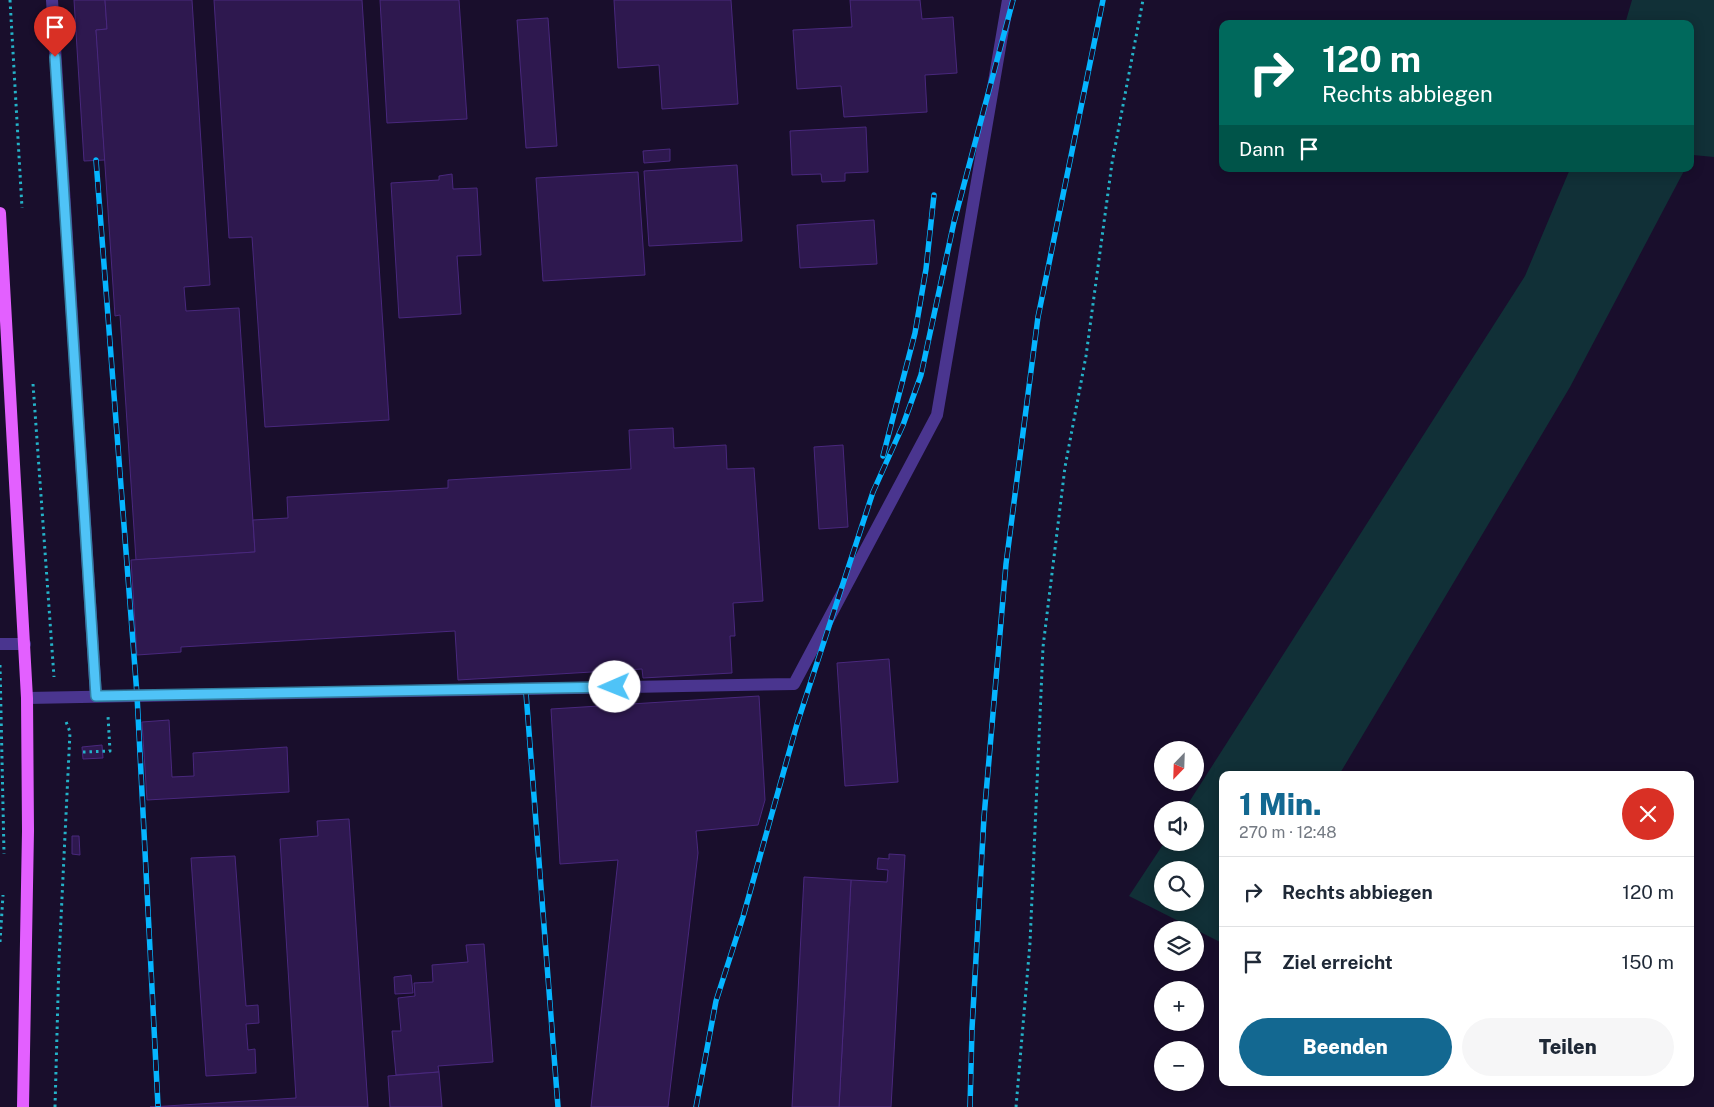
<!DOCTYPE html>
<html lang="de">
<head>
<meta charset="utf-8">
<style>
  body { margin:0; font-family:"Public Sans",sans-serif; background:#f6f6f7; color:#1f2937; height:100vh; display:flex; flex-direction:column; font-size:19px; white-space:nowrap }
  * { box-sizing:border-box; margin:0 }
  p { font-size:16px; color:#747a83 }
  .icon { flex:none; width:28px; height:28px; fill:none; stroke:currentColor; stroke-width:2; stroke-linecap:round; stroke-linejoin:round }
  .map { position:relative; flex:1; overflow:hidden }
  .panel { position:absolute; left:1219px; top:771px; width:475px; height:315px; display:flex; flex-direction:column; background:#fff; border-radius:10px; box-shadow:0 2px 12px #0003 }
  .panel>* { flex:none }
  .hud { position:absolute; left:1219px; top:20px; width:475px; height:152px; border-radius:10px; box-shadow:0 2px 12px #0003; background:#00695c; color:#fff; overflow:hidden }
  .needle { width:32px; rotate:203deg }
  .fabs { position:absolute; left:1154px; top:741px; display:grid; gap:10px }
  .fabs a { display:grid; place-items:center; width:50px; height:50px; border-radius:50%; background:#fff; box-shadow:0 2px 12px #0003; font-size:25px }
  .pin { position:absolute; display:grid; place-items:center; width:42px; height:42px; color:#fff; margin:-51px -21px; border-radius:50% 50% 50% 0; rotate:-45deg; box-shadow:0 0 5px #0007 }
  .pin .icon { rotate:45deg }
  .me { position:absolute; width:55px; margin:-28px; rotate:269deg; stroke-linejoin:round; filter:drop-shadow(0 0 4px #0008) }
  .turn { display:flex; align-items:center; gap:18px; height:105px; padding:0 20px; font-size:22px }
  .turn .icon { width:65px; height:65px; stroke-width:2.5 }
  .turn b { display:block; font-size:35px; line-height:42px }
  .then { display:flex; align-items:center; height:48px; padding:0 20px; background:#0003; gap:10px; font-size:19px }
  .round { display:grid; place-items:center; flex:none; width:52px; height:52px; border-radius:26px; background:#f6f6f7 }
  .summary { display:flex; align-items:center; justify-content:space-between; height:85px; padding:0 20px }
  h1 { font-size:30px; font-weight:800; line-height:38px; color:#136891 }
  .primary-button { display:flex; gap:10px; margin-top:auto; padding:10px 20px }
  .primary-button a { flex:1; height:58px; border-radius:30px; background:#136891; color:#fff; font-size:20px; font-weight:800; line-height:58px; text-align:center }
  .primary-button a+a { background:#f6f6f7; color:#1f2937 }
  ul { padding:0; list-style:none }
  li { display:flex; align-items:center; gap:15px; height:70px; padding:0 20px; border-top:1px solid #e0e1e3 }
  li div { flex:1 }
  li b { display:block; font-size:19px }
  li em { font-style:normal }
  .map>svg:first-child { display:block }
</style>
</head>
<body>
<div class="map">
<svg width="1714" height="1107" viewBox="0 0 1714 1107">
  <rect width="100%" height="100%" fill="#190e2c"/>
  <g fill="#113037" fill-rule="evenodd">
    <polygon points="1632,0 1714,0 1714,157 1693,155 1690,159 1690,24 1625,24"/>
    <path d="M1570 169H1685L1570 387 1339 775H1222V943L1129 896 1164 843 1195 842V810H1184L1525 276ZM1162 870H1195V902H1162Z"/>
  </g>
  <g fill="#2e184f" stroke="#49287d">
    <polygon points="74,0 105,0 107,29 96,30 100,81 109,80 111,119 102,120 105,160 84,161"/>
    <polygon points="105,0 192,0 210,285 184,287 186,311 239,308 255,552 136,560 120,315 115,316 96,30 107,29"/>
    <polygon points="214,0 362,0 389,420 265,427 252,237 229,238"/>
    <polygon points="380,0 459,0 467,119 387,123"/>
    <polygon points="614,0 731,0 738,104 662,109 659,65 618,68"/>
    <polygon points="850,0 920,0 922,19 953,17 957,73 925,75 927,112 844,117 841,86 797,89 793,30 852,27"/>
    <polygon points="548,18 557,146 526,148 517,20"/>
    <polygon points="866,127 868,172 845,173 845,181 822,182 821,174 792,175 790,131"/>
    <polygon points="670,149 670,161 644,163 643,151"/>
    <polygon points="737,165 742,241 649,246 644,171"/>
    <polygon points="638,172 645,275 543,281 536,178"/>
    <polygon points="452,174 453,189 477,188 481,255 457,256 461,314 399,318 391,183 439,180 439,176"/>
    <polygon points="874,220 877,264 800,268 797,225"/>
    <polygon points="673,428 674,448 726,445 727,469 754,468 763,601 733,603 735,636 730,636 732,673 643,678 642,669 458,680 455,631 181,647 181,652 137,655 131,560 255,552 253,520 288,518 287,497 448,488 448,480 631,469 629,430"/>
    <polygon points="843,445 848,527 819,529 814,447"/>
    <polygon points="889,659 898,782 845,786 837,663"/>
    <polygon points="759,696 765,800 758,825 696,831 698,853 668,1107 591,1107 618,860 560,864 551,709"/>
    <polygon points="169,720 172,777 194,776 193,753 287,747 289,792 147,800 142,722"/>
    <polygon points="102,745 103,758 83,759 82,747"/>
    <polygon points="349,819 368,1107 150,1107 296,1098 280,839 318,836 317,821"/>
    <polygon points="72,836 79,836 80,855 72,854"/>
    <polygon points="889,854 905,855 891,1107 839,1107 851,880 887,882 888,870 877,869 878,858 889,859"/>
    <polygon points="235,856 246,1006 258,1005 259,1023 246,1024 248,1050 255,1049 256,1073 206,1076 191,858"/>
    <polygon points="804,877 851,880 839,1107 792,1107"/>
    <polygon points="484,944 493,1062 438,1066 439,1072 396,1075 392,1031 401,1031 398,998 415,996 414,983 433,982 432,965 468,962 466,945"/>
    <polygon points="411,975 413,993 395,994 394,977"/>
    <polygon points="439,1072 442,1107 390,1107 388,1076"/>
  </g>
  <g fill="none" stroke-linecap="round" stroke-linejoin="round">
    <g stroke="#24b2c8" stroke-width="3" stroke-dasharray="2.5 4" stroke-linecap="butt">
      <polyline points="10,0 22,208"/>
      <polyline points="33,384 54,677"/>
      <polyline points="0,665 4,854"/>
      <polyline points="83,752 110,751 108,716"/>
      <polyline points="0,942 3,895"/>
      <polyline points="55,1107 59,960 70,732 65,719"/>
      <polyline points="1016,1107 1030,943 1043,647 1065,467 1086,356 1112,163 1143,0"/>
    </g>
    <g stroke="#4a358f" stroke-width="12">
      <polyline points="52,0 96,696"/>
      <polyline points="0,644 25,644"/>
      <polyline points="27,698 794,684 937,415 1008,0"/>
    </g>
    <polyline stroke="#e360ff" stroke-width="12" points="0,213 27,698 28,831 23,1107"/>
    <g stroke="#05b5ff" stroke-width="5.5">
      <g id="rail">
        <polyline points="96,160 137,695 158,1106"/>
        <polyline points="883,456 915,333 926,269 934,195"/>
        <polyline points="526,693 558,1107"/>
        <polyline points="696,1107 716,1001 743,917 797,724 873,492 903,425 921,375 954,222 1013,0"/>
        <polyline points="970,1107 972,1029 984,817 1006,564 1038,317 1103,0"/>
      </g>
    </g>
    <use href="#rail" stroke="#190e2c" stroke-width="4" stroke-dasharray="11" stroke-linecap="butt"/>
  </g>
  <g fill="none" stroke-linecap="round" stroke-linejoin="round">
    <g stroke="#337fa1" stroke-width="12">
      <polyline id="route" points="55,57 96,696 615,687"/>
    </g>
    <use href="#route" stroke="#4fc3f7" stroke-width="9"/>
  </g>
</svg>
<div class="fabs">
<a><svg class="needle" viewBox="-14 -14 28 28"><path d="M0-13l5 13h-10z" fill="#e53935"/><path d="M0 13l5-13h-10z" fill="#747a83"/></svg></a>
<a><svg class="icon" aria-label="sound" viewBox="0 0 24 24"><path d="M4 9h4l5-4v14l-5-4H4zM17 9q2 3 0 6"/></svg></a>
<a><svg class="icon" aria-label="search" viewBox="0 0 24 24"><circle cx="10" cy="10" r="6"/><path d="M15 15l6 6"/></svg></a>
<a><svg class="icon" aria-label="layers" viewBox="0 0 24 24"><path d="M12 4l9 5-9 5-9-5zM3 14l9 5 9-5"/></svg></a>
<a>+</a>
<a>−</a>
</div>
<div class="pin" style="left:55px;top:57px;background:#d93025"><svg class="icon" aria-label="arrive" viewBox="0 0 24 24"><path d="M6 21V4h12l-3 4 3 4H6"/></svg></div>
<svg class="me" style="left:615px;top:687px" viewBox="-20 -20 40 40"><circle r="19" fill="#fff"/><path d="M0-13L10 11 0 6-10 11z" fill="#4fc3f7"/></svg>
<div class="hud">
<div class="turn"><svg class="icon" aria-label="right" viewBox="0 0 24 24"><path d="M7 20v-9h11M14 6l5 5-5 5"/></svg><div><b>120 m</b>Rechts abbiegen</div></div>
<div class="then">Dann<svg class="icon" aria-label="arrive" viewBox="0 0 24 24"><path d="M6 21V4h12l-3 4 3 4H6"/></svg></div>
</div>
<section class="panel">
<div class="summary"><div><h1>1 Min.</h1><p>270 m · 12:48</p></div><a class="round" style="background:#d93025;color:#fff"><svg class="icon" aria-label="close" viewBox="0 0 24 24"><path d="M6 6l12 12M18 6L6 18"/></svg></a></div>
<ul>
<li><svg class="icon" aria-label="right" viewBox="0 0 24 24"><path d="M7 20v-9h11M14 6l5 5-5 5"/></svg><div><b>Rechts abbiegen</b></div><em>120 m</em></li>
<li><svg class="icon" aria-label="arrive" viewBox="0 0 24 24"><path d="M6 21V4h12l-3 4 3 4H6"/></svg><div><b>Ziel erreicht</b></div><em>150 m</em></li>
</ul>
<div class="primary-button"><a>Beenden</a><a>Teilen</a></div>
</section>
</div>
</body>
</html>
